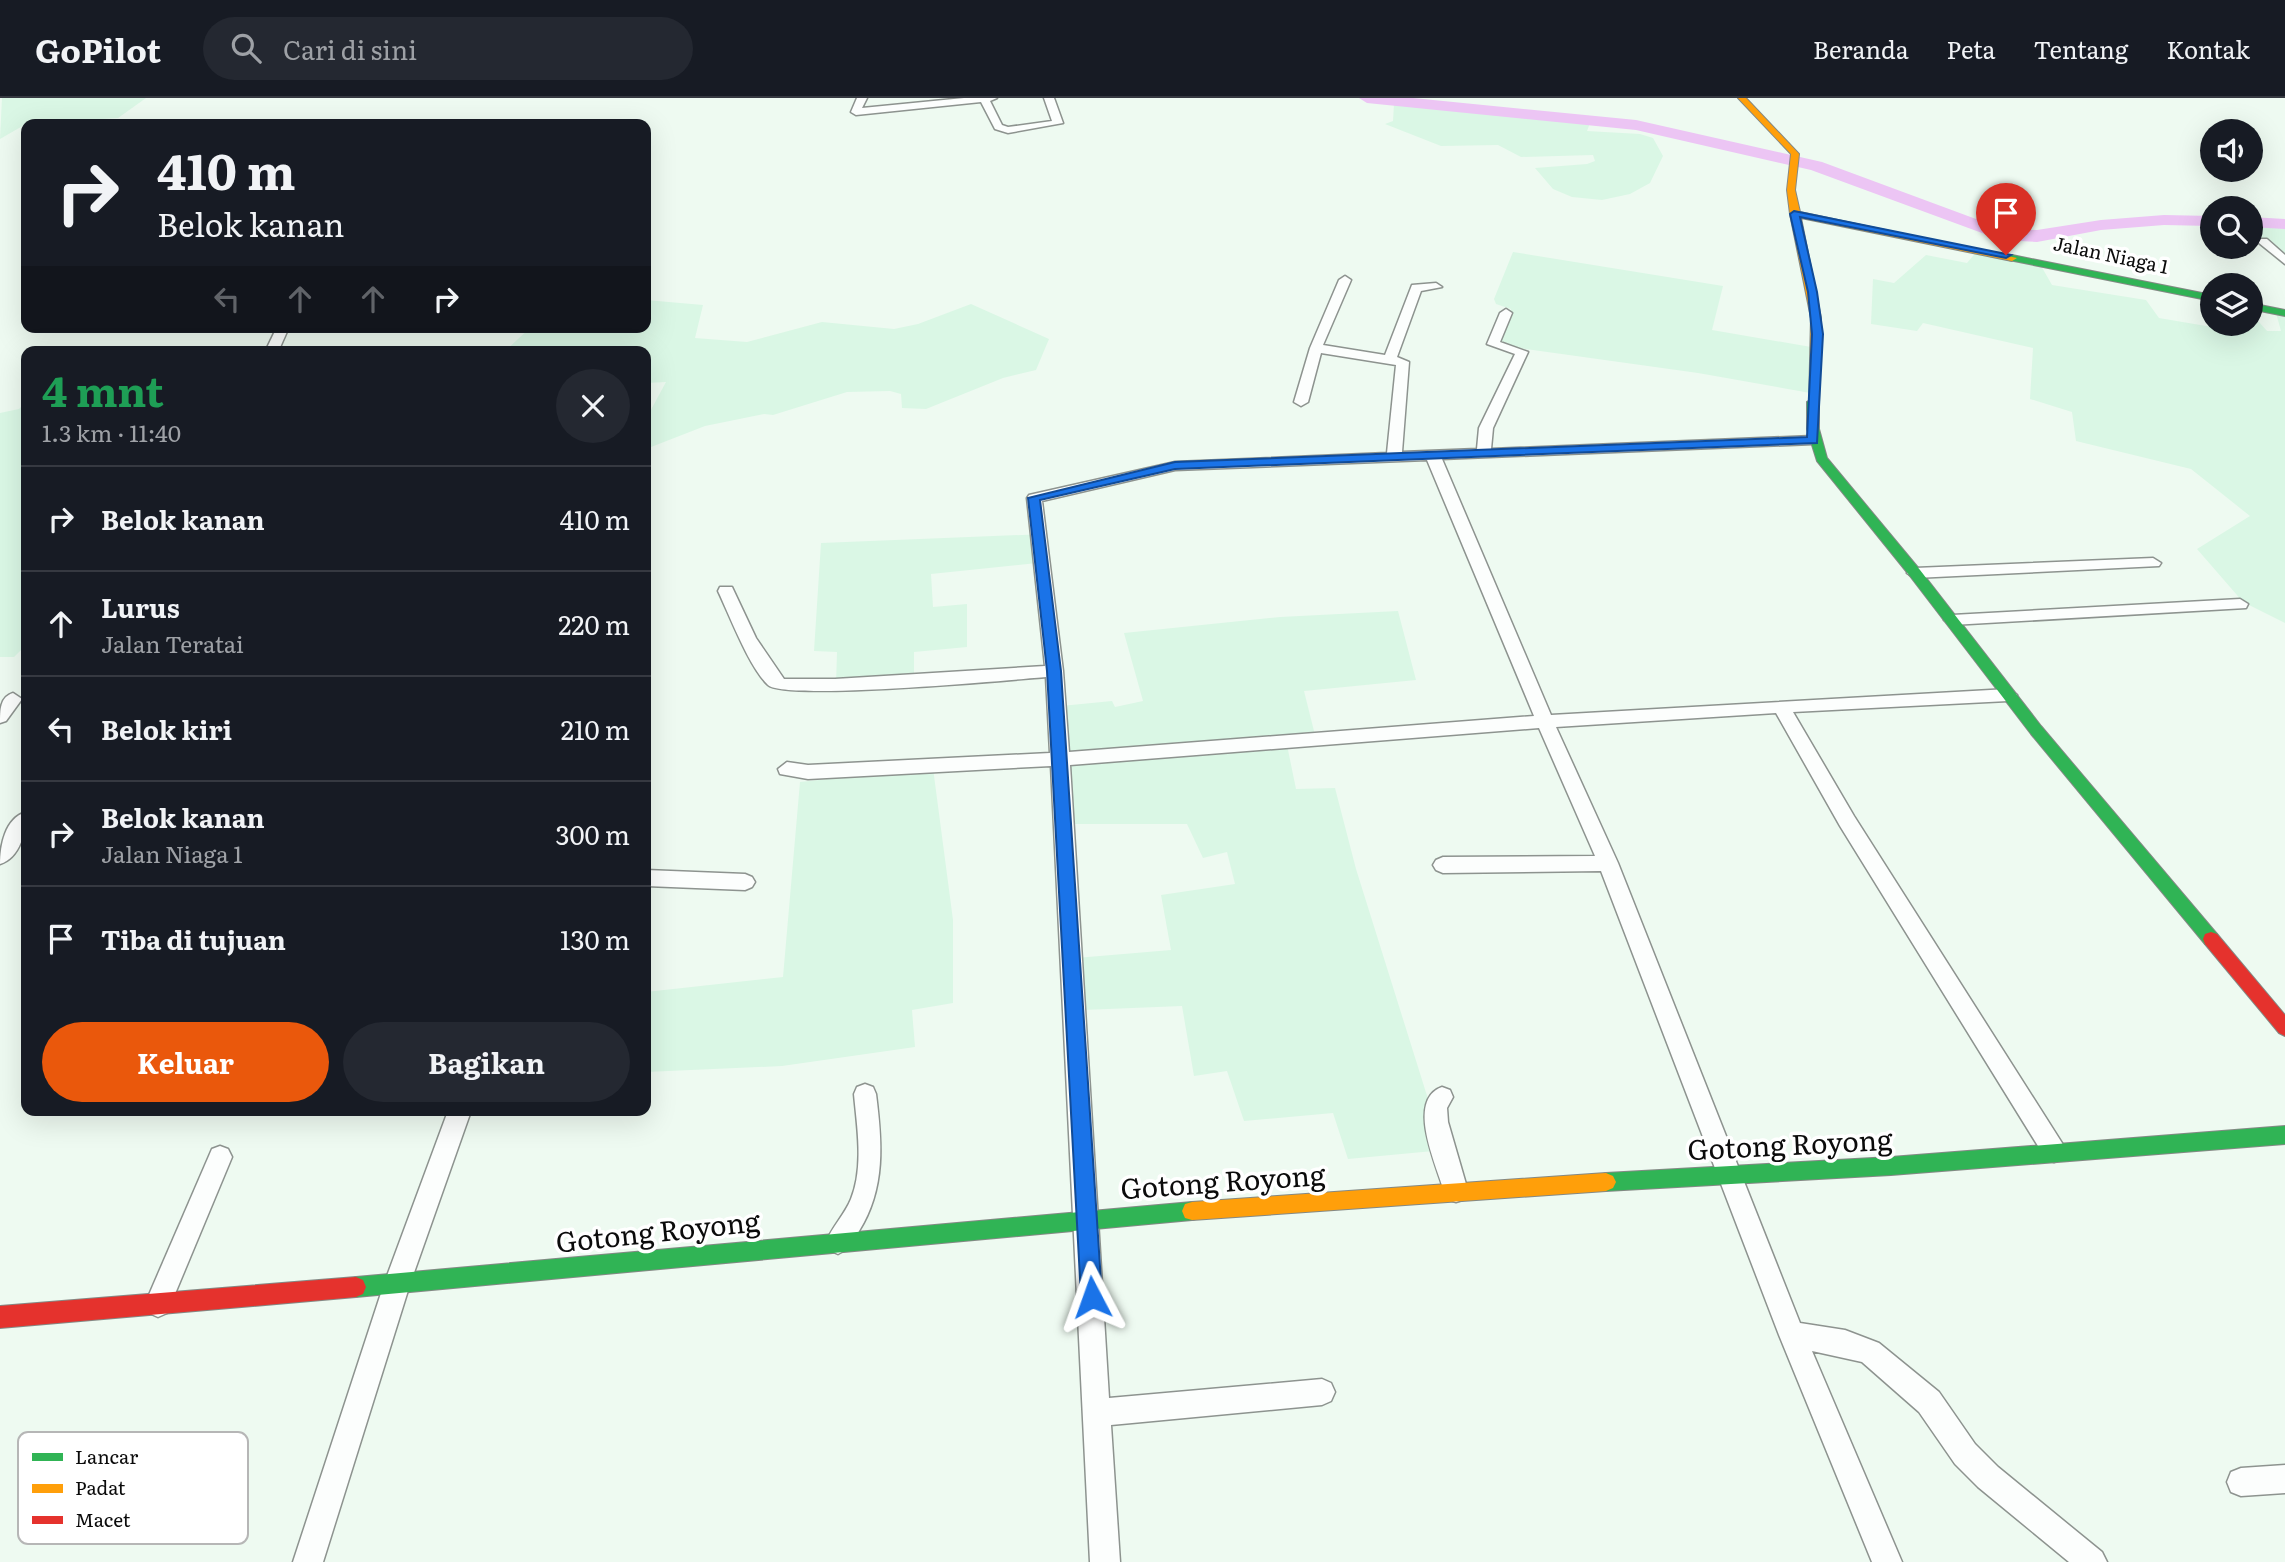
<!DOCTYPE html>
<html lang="id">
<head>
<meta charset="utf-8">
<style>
  body { margin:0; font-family:Literata,serif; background:#242831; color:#f1f3f6; height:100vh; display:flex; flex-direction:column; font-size:26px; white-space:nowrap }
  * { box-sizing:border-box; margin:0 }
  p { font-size:23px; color:#9ea1a6 }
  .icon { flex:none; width:38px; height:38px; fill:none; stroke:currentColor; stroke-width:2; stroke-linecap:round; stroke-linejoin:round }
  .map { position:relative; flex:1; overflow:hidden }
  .side { position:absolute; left:21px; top:248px; width:630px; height:770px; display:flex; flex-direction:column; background:#171b24; border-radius:14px; box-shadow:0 7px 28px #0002 }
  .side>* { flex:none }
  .hud { position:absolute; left:21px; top:21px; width:630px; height:214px; border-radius:14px; box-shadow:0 7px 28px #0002; background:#171b24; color:#f1f3f6; overflow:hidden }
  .buttons { position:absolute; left:2200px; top:21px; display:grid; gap:14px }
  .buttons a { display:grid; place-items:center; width:63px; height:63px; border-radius:50%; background:#171b24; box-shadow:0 7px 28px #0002; font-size:35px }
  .pin { position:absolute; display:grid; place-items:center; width:60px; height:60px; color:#fff; margin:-72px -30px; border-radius:50% 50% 50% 0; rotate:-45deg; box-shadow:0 0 7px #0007 }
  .pin .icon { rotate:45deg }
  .me { position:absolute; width:77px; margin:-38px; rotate:356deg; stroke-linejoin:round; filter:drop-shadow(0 0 5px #0008) }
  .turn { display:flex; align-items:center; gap:24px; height:147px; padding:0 21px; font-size:32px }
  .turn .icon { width:91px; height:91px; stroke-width:2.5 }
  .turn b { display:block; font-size:49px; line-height:60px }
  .lanes { display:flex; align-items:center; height:66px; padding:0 21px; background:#0003; justify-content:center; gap:35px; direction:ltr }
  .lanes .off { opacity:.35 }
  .round { display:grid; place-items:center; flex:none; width:74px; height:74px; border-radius:37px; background:#242831 }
  .head { display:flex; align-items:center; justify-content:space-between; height:119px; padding:0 21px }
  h1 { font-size:42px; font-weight:700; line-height:52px; color:#1e9e55 }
  .action { display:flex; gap:14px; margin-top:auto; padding:14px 21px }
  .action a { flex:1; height:80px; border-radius:42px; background:#ea580c; color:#fff; font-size:28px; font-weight:700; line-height:80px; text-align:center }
  .action a+a { background:#242831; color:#f1f3f6 }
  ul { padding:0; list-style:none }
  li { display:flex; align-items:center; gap:21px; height:105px; padding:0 21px; border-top:2px solid #363941 }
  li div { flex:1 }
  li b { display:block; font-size:26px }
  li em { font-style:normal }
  header { display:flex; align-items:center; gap:42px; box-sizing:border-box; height:98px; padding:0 35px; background:#171b24; border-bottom:2px solid #363941 }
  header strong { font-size:33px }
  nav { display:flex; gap:38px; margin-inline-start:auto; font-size:24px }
  .search { width:490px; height:63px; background:#242831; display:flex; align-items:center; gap:18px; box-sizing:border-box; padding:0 24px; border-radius:38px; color:#9ea1a6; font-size:26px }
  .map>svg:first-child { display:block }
</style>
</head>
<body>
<header>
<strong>GoPilot</strong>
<div class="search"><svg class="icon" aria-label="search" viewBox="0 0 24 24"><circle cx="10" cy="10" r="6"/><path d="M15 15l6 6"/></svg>Cari di sini</div>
<nav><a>Beranda</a><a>Peta</a><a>Tentang</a><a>Kontak</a></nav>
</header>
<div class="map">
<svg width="2285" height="1464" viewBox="0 0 2285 1464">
  <rect width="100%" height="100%" fill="#eefaf1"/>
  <g fill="#daf7e5">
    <polygon points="2,0 146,0 118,20 26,26 0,41"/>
    <polygon points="1394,6 1578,21 1590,25 1587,33 1640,36 1653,40 1663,58 1650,85 1630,96 1602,102 1572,99 1553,91 1535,70 1587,66 1595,63 1593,57 1521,59 1498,47 1441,48 1385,26 1393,23"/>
    <polygon points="2250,129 2285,130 2285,164 2251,132"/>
    <polygon points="1978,152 2040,166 2052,187 2146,202 2159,220 2212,229 2212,226 2250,226 2251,215 2267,233 2281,233 2276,215 2285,217 2285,525 2243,504 2197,451 2250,418 2191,371 2076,343 2072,314 2030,301 2033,250 1923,225 1917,233 1871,226 1873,181 1894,185 1926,157 1967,165"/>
    <polygon points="1513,154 1723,188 1712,232 1817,250 1816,296 1698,275 1498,247 1511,211 1496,206 1494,201"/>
    <polygon points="646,202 703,207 695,240 747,244 822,224 894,231 918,226 971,206 1049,241 1036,272 1003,280 926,311 902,310 901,296 890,293 847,294 773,317 764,316 705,328 646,351 646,321 666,284 646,285 646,254 504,254 531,229 646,229"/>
    <polygon points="26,304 26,547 14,559 0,559 0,315 19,311"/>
    <polygon points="1046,436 1046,464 931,476 933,509 967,506 967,549 914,554 914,581 836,587 837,554 814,553 821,445"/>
    <polygon points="1398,513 1416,582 1304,593 1315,637 1067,658 1061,608 1112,603 1115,609 1143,603 1124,535 1280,519"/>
    <polygon points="1287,647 1296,691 1335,690 1356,771 1444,1052 1348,1061 1333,1015 1244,1023 1227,973 1194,978 1182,908 1083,912 1076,860 1171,852 1161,797 1235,786 1227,754 1203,760 1187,726 1073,726 1068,666"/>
    <polygon points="933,670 953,822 953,905 912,912 915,949 782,968 646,974 646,894 783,879 800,684"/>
  </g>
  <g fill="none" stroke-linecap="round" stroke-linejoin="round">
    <g fill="#ecc5f4" fill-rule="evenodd">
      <polygon points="1359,0 1413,0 1636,22 1822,64 2003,131 2037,132 2101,122 2164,117 2212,118 2212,128 2164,127 2101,132 2037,144 2001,142 1811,72 1636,32 1367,5"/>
      <polygon points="2250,119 2285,121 2285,131 2250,129"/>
    </g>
    <g stroke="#8d938f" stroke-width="3">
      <g id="street">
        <polygon points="857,0 867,0 862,10 964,0 997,0 990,3 1002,27 1008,29 1052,23 1044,0 1054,0 1063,25 1008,35 995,31 981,4 856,17 851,14"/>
        <polygon points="2259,141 2267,141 2285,157 2285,166 2259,145"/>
        <path d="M1345 178 1351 182 1323 247 1385 257 1412 187 1436 185 1442 189 1421 193 1397 259 1409 264 1402 354 1477 351 1479 330 1515 256 1487 246 1500 215 1506 211 1512 215 1500 244 1528 254 1493 330 1491 351 1813 338 1820 342 1813 346 1442 361 1551 617 2008 591 2017 597 2008 603 1793 614 1854 718 2062 1045 2066 1053 2062 1061 2054 1064 2046 1061 1840 728 1776 615 1556 629 1618 765 1800 1225 1845 1232 1879 1245 1939 1294 1975 1346 1998 1369 2102 1454 2107 1464H2069L1978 1389 1955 1366 1919 1314 1862 1264 1812 1253 1902 1464H1872L1779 1237 1601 773 1443 775 1436 772 1433 767 1436 762 1443 759 1595 758 1539 630 1070 667 1109 1300 1322 1281 1331 1285 1335 1294 1331 1303 1322 1307 1111 1327 1120 1464H1090L1051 668 808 681 780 676 778 671 787 664 808 667 1050 655 1046 579C1010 582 784 603 768 587 749 569 730 518 718 493L720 489H732L756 540 784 581H835L1045 568 1027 400 1029 397 1175 364 1387 355 1396 267 1321 255 1308 304 1301 308 1294 304 1310 250 1339 182ZM1427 362 1534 618 1069 654 1063 573 1042 403 1175 372Z"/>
        <polygon points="277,229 289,229 278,254 265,254"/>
        <polygon points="2153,460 2161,465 2159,468 1915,480 1907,475 1915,470"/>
        <polygon points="2240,501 2248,506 2246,510 1952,527 1944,522 1952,517"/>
        <path d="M13 595 22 601 6 623 0 625C0 612 0 599 13 595Z"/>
        <path d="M26 714C27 732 20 760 0 766 0 748 5 720 26 714Z"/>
        <polygon points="646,772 745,776 752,779 755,784 752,789 745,792 646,788"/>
        <path d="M865 986 873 989 876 996C882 1044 886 1090 859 1133 853 1143 849 1151 838 1156L829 1152 826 1144C832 1129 845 1116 851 1101 864 1069 857 1029 854 996L857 989Z"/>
        <path d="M1442 989 1450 992 1453 999 1447 1010 1448 1024 1468 1093 1465 1101 1456 1104 1447 1101 1444 1093C1436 1066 1406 1002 1442 989Z"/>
        <polygon points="448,1013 471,1013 410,1186 323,1464 293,1464 384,1186"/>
        <polygon points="220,1048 228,1051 232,1059 167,1215 158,1219 149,1215 145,1206 212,1051"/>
        <polygon points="2285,1367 2285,1395 2241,1398 2231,1394 2227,1384 2231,1374 2241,1370"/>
      </g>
    </g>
    <g stroke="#848985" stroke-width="2">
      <g id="fast">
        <polygon points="2012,157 2212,197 2212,203 2009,162 2007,160"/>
        <polygon points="2250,205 2285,212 2285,218 2250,211"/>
        <polygon points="1813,301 1819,304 1819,331 1827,360 1920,472 2041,628 2217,836 2219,841 2217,846 2211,848 2205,846 2031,636 1910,478 1817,363 1807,331 1807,304"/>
        <polygon points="2285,1028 2285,1046 1891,1077 1606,1093 1599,1090 1596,1084 1599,1078 1606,1075 1891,1059"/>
        <polygon points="1192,1104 1199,1106 1202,1113 1199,1120 1192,1122 356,1199 349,1196 346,1189 349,1182 356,1179"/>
      </g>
    </g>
    <g stroke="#848985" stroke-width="2">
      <g id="slow">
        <polygon points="1738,0 1746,0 1799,56 1795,92 1800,114 2017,160 2012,163 1801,120 1821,220 1819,304 1809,306 1811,220 1790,116 1787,92 1791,56"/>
        <polygon points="1606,1075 1613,1078 1616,1084 1613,1090 1606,1093 1192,1122 1185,1120 1182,1113 1185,1106 1192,1104"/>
      </g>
    </g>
    <g stroke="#848985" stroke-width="2">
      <g id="jam">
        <polygon points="2211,834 2217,836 2285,917 2285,938 2279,935 2205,846 2203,841 2205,836"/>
        <polygon points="356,1179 363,1182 366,1189 363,1196 356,1199 0,1230 0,1208"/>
      </g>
    </g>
    <use href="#street" fill="#fcfefd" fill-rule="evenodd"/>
    <use href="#fast" fill="#30b455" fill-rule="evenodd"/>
    <use href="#slow" fill="#ff9f0a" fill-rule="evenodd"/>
    <use href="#jam" fill="#e5322d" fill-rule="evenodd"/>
  </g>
  <polygon fill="#1a73e8" stroke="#114b97" stroke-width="2" points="1794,113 2011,157 2006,160 1800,119 1817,194 1823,236 1817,345 1175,371 1040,402 1061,573 1102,1199 1099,1206 1092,1210 1084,1206 1081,1199 1047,573 1028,400 1175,364 1807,339 1812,236 1808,194 1790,116"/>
  <g text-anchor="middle" stroke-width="7" stroke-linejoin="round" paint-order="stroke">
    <g font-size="19" fill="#0b0b0b" stroke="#fff">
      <text transform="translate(2111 157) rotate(12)" y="7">Jalan Niaga 1</text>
    </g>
    <g font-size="28" fill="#0b0b0b" stroke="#fff">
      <text transform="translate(1790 1047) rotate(-3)" y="10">Gotong Royong</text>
      <text transform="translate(1223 1084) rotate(-4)" y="10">Gotong Royong</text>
      <text transform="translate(658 1134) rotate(-6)" y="10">Gotong Royong</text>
    </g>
  </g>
  <rect x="18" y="1334" width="230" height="112" rx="10" fill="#fff" stroke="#b6b6b6" stroke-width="2"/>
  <rect x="32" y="1355" width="31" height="8" fill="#30b455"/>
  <rect x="32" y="1386" width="31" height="9" fill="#ff9f0a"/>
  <rect x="32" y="1418" width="31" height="8" fill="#e5322d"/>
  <g font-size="19" fill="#0b0b0b">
    <text x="75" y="1366">Lancar</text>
    <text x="75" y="1397">Padat</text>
    <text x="75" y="1429">Macet</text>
  </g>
</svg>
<div class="buttons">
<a><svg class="icon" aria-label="sound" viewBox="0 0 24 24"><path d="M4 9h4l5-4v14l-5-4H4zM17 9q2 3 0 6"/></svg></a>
<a><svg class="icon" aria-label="search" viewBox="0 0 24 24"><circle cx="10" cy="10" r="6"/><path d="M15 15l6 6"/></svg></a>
<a><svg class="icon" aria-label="layers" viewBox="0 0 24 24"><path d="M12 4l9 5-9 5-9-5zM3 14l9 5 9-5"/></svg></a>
</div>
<div class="pin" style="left:2006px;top:157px;background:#d93025"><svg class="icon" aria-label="arrive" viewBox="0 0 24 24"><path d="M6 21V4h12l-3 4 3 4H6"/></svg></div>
<svg class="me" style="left:1092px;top:1199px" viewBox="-20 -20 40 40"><path d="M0-17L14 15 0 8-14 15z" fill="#1a73e8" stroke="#fff" stroke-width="4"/></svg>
<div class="hud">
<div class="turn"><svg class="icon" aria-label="right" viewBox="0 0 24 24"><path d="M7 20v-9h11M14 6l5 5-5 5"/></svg><div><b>410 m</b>Belok kanan</div></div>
<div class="lanes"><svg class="icon off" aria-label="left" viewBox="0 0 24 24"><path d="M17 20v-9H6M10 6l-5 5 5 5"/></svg><svg class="icon off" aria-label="ahead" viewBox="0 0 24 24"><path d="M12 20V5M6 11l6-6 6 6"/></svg><svg class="icon off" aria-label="ahead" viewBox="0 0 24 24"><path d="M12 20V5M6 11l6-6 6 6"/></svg><svg class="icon" aria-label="right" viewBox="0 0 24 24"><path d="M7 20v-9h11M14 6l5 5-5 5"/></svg></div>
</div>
<section class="side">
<div class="head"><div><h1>4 mnt</h1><p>1.3 km · 11:40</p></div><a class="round"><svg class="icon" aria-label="close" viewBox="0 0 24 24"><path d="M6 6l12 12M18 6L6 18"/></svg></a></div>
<ul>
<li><svg class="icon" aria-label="right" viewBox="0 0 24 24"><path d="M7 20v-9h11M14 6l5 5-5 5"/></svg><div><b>Belok kanan</b></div><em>410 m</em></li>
<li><svg class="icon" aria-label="ahead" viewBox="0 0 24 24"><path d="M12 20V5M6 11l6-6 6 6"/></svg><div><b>Lurus</b><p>Jalan Teratai</p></div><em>220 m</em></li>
<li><svg class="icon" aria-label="left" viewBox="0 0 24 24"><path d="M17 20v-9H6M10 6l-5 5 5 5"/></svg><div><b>Belok kiri</b></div><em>210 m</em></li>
<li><svg class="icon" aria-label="right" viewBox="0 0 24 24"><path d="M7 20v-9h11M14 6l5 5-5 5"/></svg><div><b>Belok kanan</b><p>Jalan Niaga 1</p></div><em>300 m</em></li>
<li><svg class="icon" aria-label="arrive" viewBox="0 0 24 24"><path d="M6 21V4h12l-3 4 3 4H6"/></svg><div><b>Tiba di tujuan</b></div><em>130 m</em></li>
</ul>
<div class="action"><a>Keluar</a><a>Bagikan</a></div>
</section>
</div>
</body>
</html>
